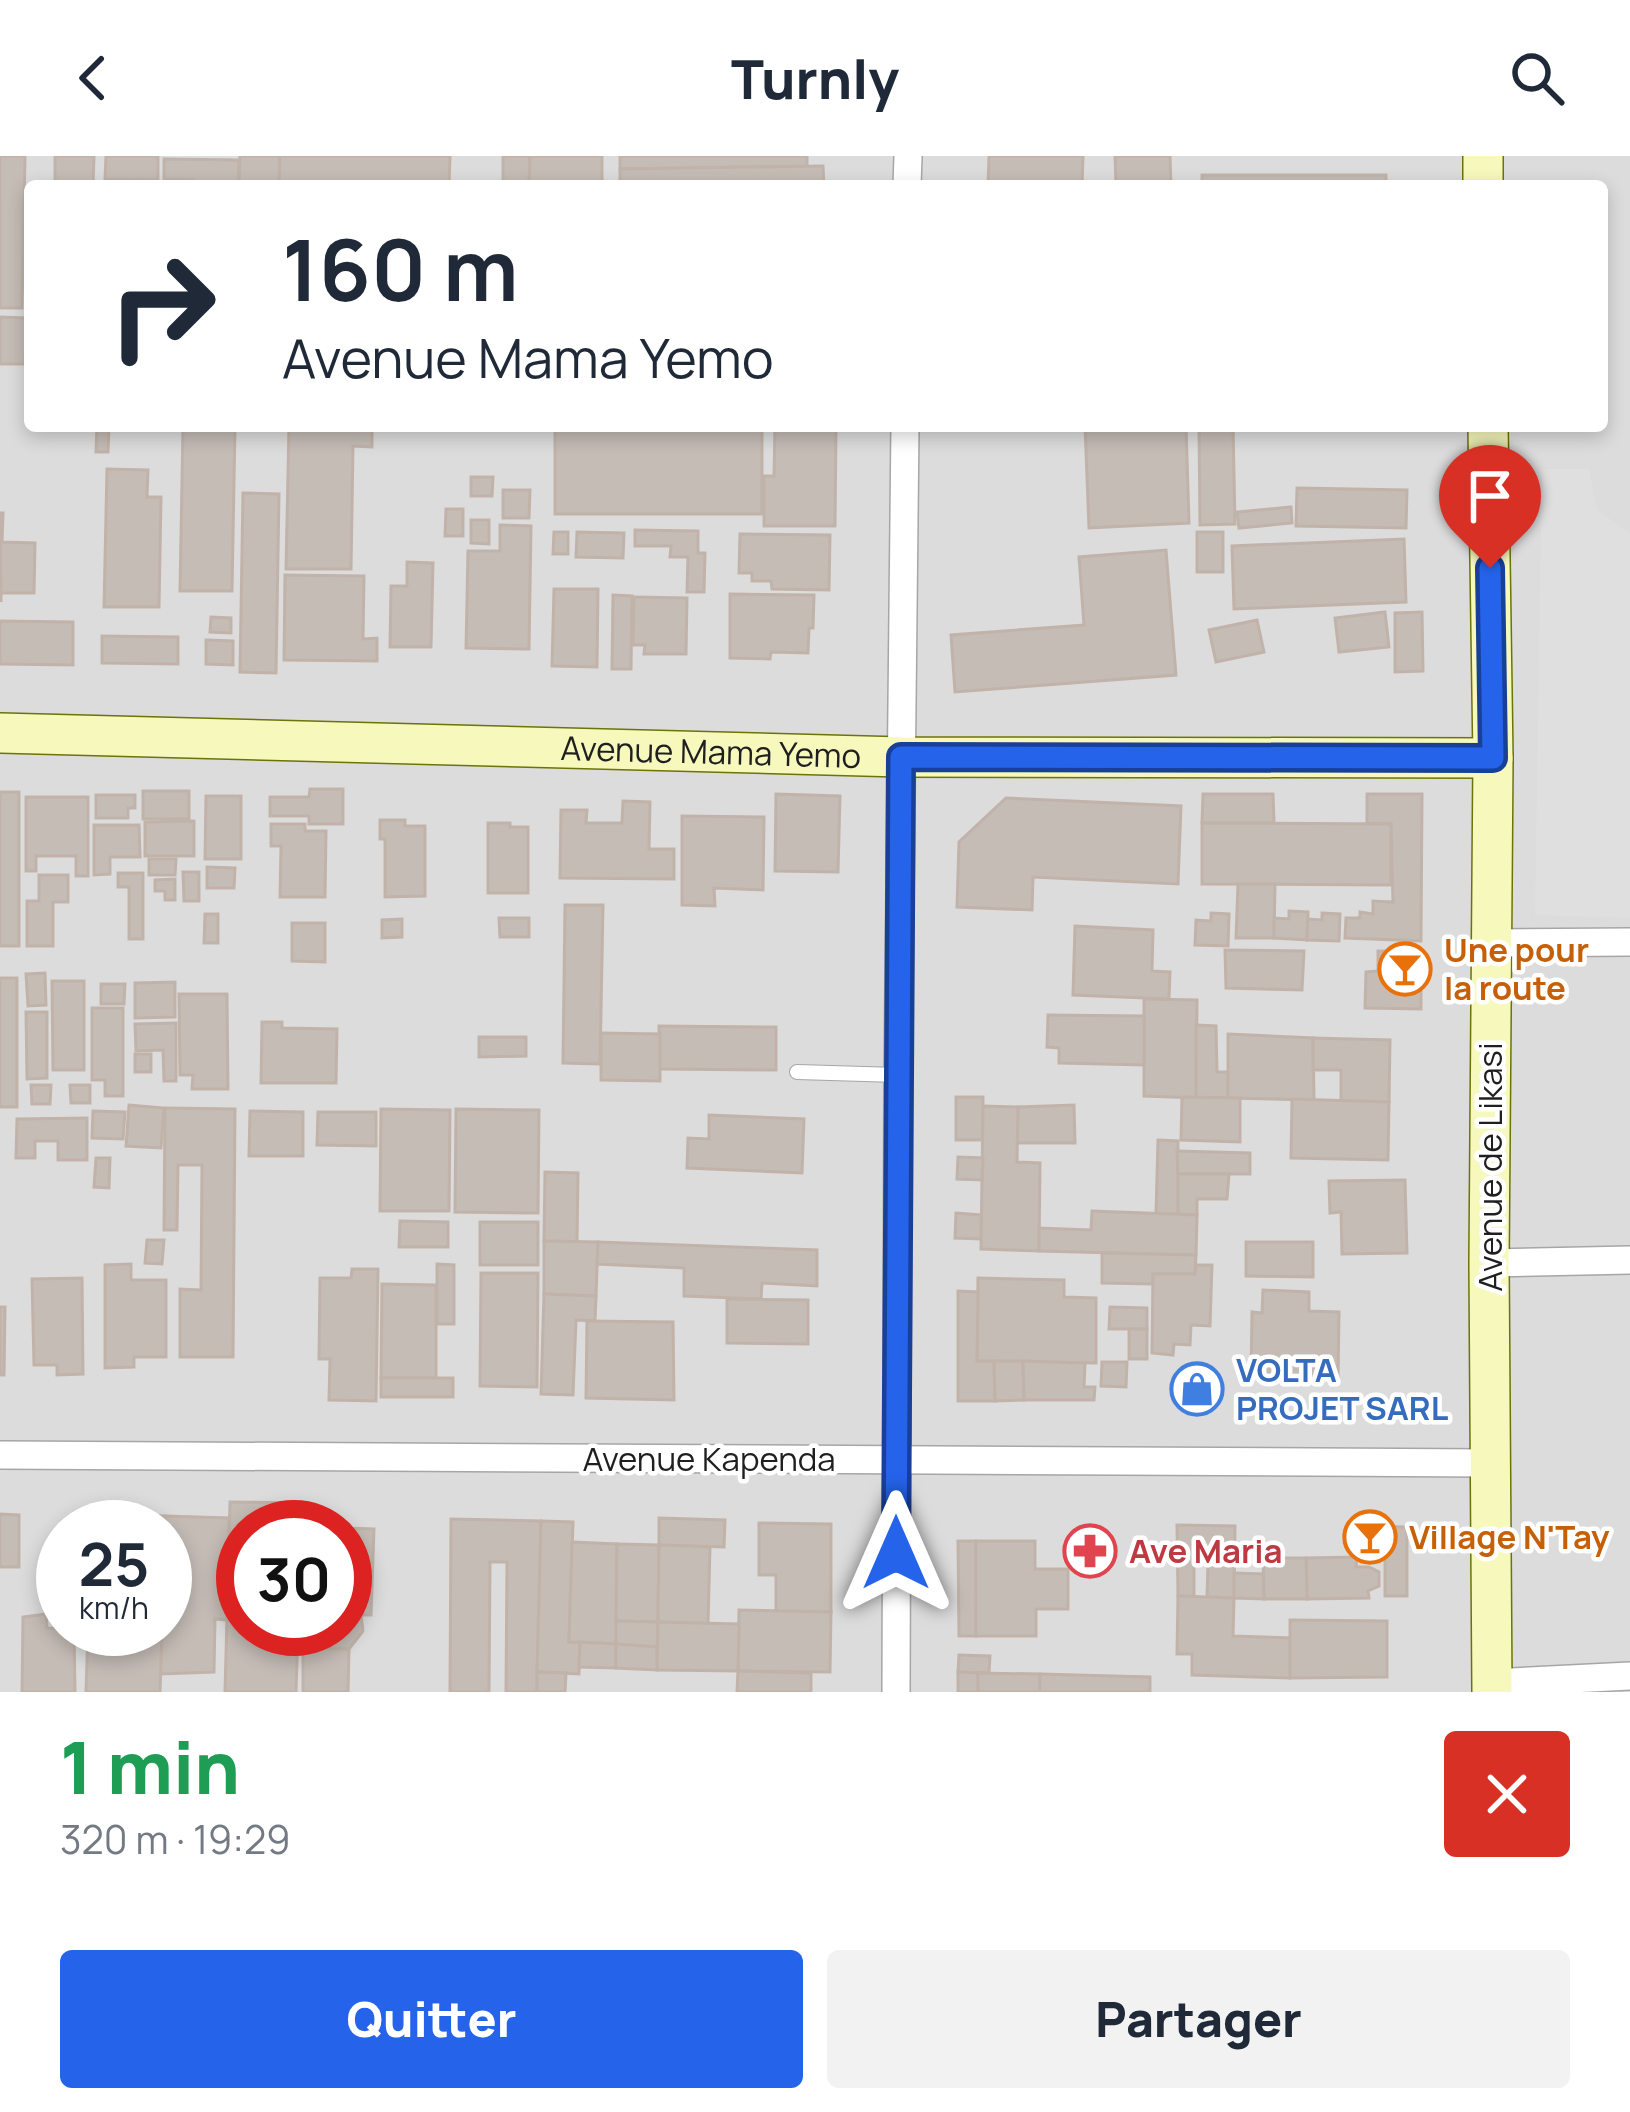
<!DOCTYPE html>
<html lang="fr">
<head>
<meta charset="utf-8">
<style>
  body { margin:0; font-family:Manrope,sans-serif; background:#f2f2f3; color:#1f2937; height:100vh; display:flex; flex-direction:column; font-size:45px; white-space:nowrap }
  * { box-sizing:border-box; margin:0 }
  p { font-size:39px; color:#747a83 }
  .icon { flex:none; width:66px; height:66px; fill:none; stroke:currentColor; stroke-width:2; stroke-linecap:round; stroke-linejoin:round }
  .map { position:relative; height:1536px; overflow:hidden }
  .side { display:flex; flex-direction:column; background:#fff; flex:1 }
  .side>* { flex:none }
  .hud { position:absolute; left:24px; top:24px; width:1584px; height:252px; border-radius:12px; box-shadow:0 6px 18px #0003; background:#fff; color:#1f2937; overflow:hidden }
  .speed { position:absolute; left:36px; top:1344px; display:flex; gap:24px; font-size:60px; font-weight:700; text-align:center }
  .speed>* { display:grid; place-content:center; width:156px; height:156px; border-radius:50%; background:#fff; box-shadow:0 6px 18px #0003; line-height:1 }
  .speed small { font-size:30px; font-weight:400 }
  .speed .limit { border:18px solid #d22; background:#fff; color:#111 }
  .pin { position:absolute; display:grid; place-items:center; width:102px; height:102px; color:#fff; margin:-123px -51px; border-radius:50% 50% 50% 0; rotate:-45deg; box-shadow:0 0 12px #0007 }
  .pin .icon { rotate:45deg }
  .me { position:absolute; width:132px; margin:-66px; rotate:0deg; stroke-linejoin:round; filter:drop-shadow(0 0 9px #0008) }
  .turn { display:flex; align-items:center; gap:42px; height:252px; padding:0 60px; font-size:54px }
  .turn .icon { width:156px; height:156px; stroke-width:2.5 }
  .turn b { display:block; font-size:84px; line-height:102px }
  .round { display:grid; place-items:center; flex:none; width:126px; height:126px; border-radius:12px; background:#f2f2f3 }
  .head { display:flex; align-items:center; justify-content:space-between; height:204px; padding:0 60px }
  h1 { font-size:72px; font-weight:800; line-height:90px; color:#1e9e55 }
  .action { display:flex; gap:24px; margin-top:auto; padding:24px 60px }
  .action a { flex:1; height:138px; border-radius:12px; background:#2563eb; color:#fff; font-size:48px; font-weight:800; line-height:138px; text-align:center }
  .action a+a { background:#f2f2f3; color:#1f2937 }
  header { display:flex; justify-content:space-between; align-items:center; height:156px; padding:0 60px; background:#fff; font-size:54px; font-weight:800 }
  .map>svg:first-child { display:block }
</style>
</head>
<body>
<header><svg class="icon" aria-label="back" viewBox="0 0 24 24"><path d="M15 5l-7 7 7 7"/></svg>Turnly<svg class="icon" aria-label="search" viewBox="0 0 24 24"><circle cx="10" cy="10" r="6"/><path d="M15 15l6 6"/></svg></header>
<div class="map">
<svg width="1630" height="1536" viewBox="0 0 1630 1536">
  <rect width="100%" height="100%" fill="#f0ece6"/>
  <path fill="#dddcdc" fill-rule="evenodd" d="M0 0H1630V1536H0ZM30 30H1602V270H30ZM63 1371H165V1473H63ZM243 1371H345V1473H243Z"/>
  <polygon fill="#dfdfdf" points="1542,313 1589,313 1597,354 1630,377 1630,762 1535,759"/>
  <g fill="#c4bcb5" stroke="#c1b3a9" stroke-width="3">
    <polygon points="0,0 25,0 22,152 0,152"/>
    <polygon points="55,0 94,0 93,30 55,30"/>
    <polygon points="106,0 158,0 158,24 105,23"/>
    <polygon points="240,0 280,0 279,30 239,30"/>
    <polygon points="280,0 450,0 449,30 279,30"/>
    <polygon points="503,0 530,0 529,30 503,30"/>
    <polygon points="530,0 602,0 602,30 529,30"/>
    <polygon points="620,0 807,0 807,10 620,13"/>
    <polygon points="989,0 1083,0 1082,30 988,30"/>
    <polygon points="1115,0 1170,0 1171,30 1116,30"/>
    <polygon points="164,3 239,4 238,30 192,30 193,24 164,23"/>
    <polygon points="823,10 824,30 620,30 620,13"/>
    <rect x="1202" y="19" width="184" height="11"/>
    <polygon points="0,161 26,162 25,208 0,208"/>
    <polygon points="97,270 109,270 108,296 96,296"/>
    <polygon points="183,270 235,270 232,435 180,435"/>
    <polygon points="289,270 372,270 372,291 353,290 351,413 286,413"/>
    <rect x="555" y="270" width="207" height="88"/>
    <polygon points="775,270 836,270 835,370 764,370 764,320 774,320"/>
    <polygon points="1085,270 1186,270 1189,367 1089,372"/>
    <polygon points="1199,270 1233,270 1235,368 1200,369"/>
    <polygon points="107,313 148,314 147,341 161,341 159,451 104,451"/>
    <polygon points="471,321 493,321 492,340 471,340"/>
    <polygon points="1297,332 1407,334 1406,372 1296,370"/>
    <polygon points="503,334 530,334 529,362 503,362"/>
    <polygon points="243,337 279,338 276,517 240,516"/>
    <polygon points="1291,351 1292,367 1239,372 1237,356"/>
    <polygon points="446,353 463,353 463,380 445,380"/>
    <polygon points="0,357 3,357 2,386 35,387 34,437 1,437 1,446"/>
    <polygon points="471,364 489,364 489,388 471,387"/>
    <polygon points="500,369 531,370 529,493 466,492 468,395 500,395"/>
    <polygon points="635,374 698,375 698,397 705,397 704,436 687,436 688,401 670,401 671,390 635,390"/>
    <polygon points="554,376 568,376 568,398 553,398"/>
    <polygon points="577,376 624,377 623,402 576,401"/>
    <rect x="1197" y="376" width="26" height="40"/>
    <polygon points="740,378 830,379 829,434 772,433 771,425 752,425 752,417 739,417"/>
    <polygon points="1404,383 1406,446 1234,453 1232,390"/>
    <polygon points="1166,394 1176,519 955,536 951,479 1084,469 1079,401"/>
    <polygon points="407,406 433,407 431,491 390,491 391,430 407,430"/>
    <polygon points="285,419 364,420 363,483 377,482 377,505 284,504"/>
    <polygon points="554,433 598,433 597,511 552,510"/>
    <polygon points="730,438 814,439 813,472 809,472 808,497 771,496 770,503 730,502"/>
    <polygon points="613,439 632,440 631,513 612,513"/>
    <polygon points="634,441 687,442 686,498 644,498 645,489 633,489"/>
    <polygon points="1385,456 1389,491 1339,496 1335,462"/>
    <polygon points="1422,456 1423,515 1395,516 1395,457"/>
    <polygon points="211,461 231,462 231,477 210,476"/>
    <polygon points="1257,464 1264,496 1216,506 1209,474"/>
    <polygon points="0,465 73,466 73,509 0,508"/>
    <polygon points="102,480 178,481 178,508 102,507"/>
    <polygon points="206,484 233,485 233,509 206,508"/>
    <polygon points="310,633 343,633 343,668 309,668 309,660 270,660 270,641 309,641"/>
    <rect x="143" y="635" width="46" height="28"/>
    <rect x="0" y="636" width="19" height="154"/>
    <polygon points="776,638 840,640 838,716 775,715"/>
    <polygon points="1203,638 1273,638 1274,667 1202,667"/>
    <polygon points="1367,638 1422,638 1421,785 1345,782 1346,762 1360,762 1360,756 1373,758 1373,745 1393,746 1391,668 1367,667"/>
    <polygon points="96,639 135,639 135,652 128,652 128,662 96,662"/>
    <polygon points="206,640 241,640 241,703 205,703"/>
    <polygon points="26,641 88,641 88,720 76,720 76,700 36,700 36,715 26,715"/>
    <polygon points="1006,642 1181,650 1178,728 1033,721 1032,754 957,751 959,686"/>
    <polygon points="623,645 650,646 649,693 674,693 674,723 560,722 561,654 587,654 586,667 622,667"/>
    <polygon points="682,660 764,661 763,734 714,732 715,750 682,749"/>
    <polygon points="380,664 405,664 405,670 425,670 425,740 385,741 385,683 380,683"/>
    <polygon points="194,665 194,700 145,700 145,666"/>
    <polygon points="488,667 510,667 510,671 528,671 528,737 488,737"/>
    <polygon points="1202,667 1391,668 1391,729 1202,728"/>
    <polygon points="271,668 305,668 305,675 326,675 325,741 280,741 281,690 271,690"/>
    <polygon points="94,669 139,669 140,701 110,701 110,718 94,719"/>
    <polygon points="149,703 176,703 175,719 149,719"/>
    <polygon points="207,711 235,712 234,732 207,732"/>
    <polygon points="183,716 199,716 199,745 184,745"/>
    <polygon points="118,717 143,717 143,783 129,783 129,731 118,731"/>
    <polygon points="39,719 68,719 68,746 53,746 53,790 27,790 27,745 39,745"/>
    <polygon points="175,723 175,744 165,744 165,735 155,735 155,724"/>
    <polygon points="1238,728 1275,728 1274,782 1236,782"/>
    <polygon points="565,749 603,749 600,908 563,907"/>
    <polygon points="1289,755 1308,756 1307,784 1274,782 1274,762 1289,763"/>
    <polygon points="1211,757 1229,758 1228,790 1195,789 1196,764 1211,765"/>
    <polygon points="1322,757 1340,758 1339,785 1307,784 1308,763 1322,764"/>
    <polygon points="205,758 218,758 218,787 204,787"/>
    <polygon points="499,762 529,762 529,781 500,781"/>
    <polygon points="402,763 402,781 382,782 382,764"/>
    <polygon points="292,767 325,767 325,806 292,805"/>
    <polygon points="1075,770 1153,774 1152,815 1170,816 1169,843 1073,839"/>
    <polygon points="1225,794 1304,795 1302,834 1226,832"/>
    <polygon points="1378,795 1421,796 1421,853 1365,852 1366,816 1378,815"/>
    <polygon points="45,817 46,849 28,850 26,818"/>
    <rect x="0" y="822" width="17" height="129"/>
    <polygon points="52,825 84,825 84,914 53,914"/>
    <polygon points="175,826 175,861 135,862 135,827"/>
    <polygon points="101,828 125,828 124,848 101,848"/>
    <polygon points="179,838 227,838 228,933 192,933 193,919 180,919"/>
    <polygon points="1144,843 1197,844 1196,942 1144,940"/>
    <polygon points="92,852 123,852 123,940 105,940 105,924 92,924"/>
    <polygon points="26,856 47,856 47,922 27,923"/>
    <polygon points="1048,859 1144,860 1144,909 1059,907 1059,892 1047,891"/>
    <polygon points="262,866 282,866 282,872 337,873 336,927 261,927"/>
    <polygon points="176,867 176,925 164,925 163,894 136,895 135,868"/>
    <polygon points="1196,869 1216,870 1217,916 1228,916 1228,942 1196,942"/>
    <polygon points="659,870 776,871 776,914 659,913"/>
    <polygon points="601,877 660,878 660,925 601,924"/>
    <polygon points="1228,878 1313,882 1314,944 1228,942"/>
    <polygon points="479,881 526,881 526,900 479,901"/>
    <polygon points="1313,882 1390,884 1389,946 1341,945 1341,914 1313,914"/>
    <rect x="135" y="898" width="16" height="18"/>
    <polygon points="31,929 51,929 50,948 32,948"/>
    <polygon points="70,929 90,929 90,947 71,947"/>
    <rect x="956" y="941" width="27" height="43"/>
    <polygon points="1182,941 1240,942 1240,986 1181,984"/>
    <polygon points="1292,943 1389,946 1388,1004 1291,1002"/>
    <polygon points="129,949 164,952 161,992 126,990"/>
    <polygon points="1074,949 1075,987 1017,987 1018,951"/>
    <polygon points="983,950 1018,951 1017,1006 1040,1007 1039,1095 981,1093"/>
    <polygon points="165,952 235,953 233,1201 180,1201 180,1133 201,1134 202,1009 178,1009 177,1074 164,1074"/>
    <polygon points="381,953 450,954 449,1055 380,1055"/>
    <polygon points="456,953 539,954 538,1057 455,1056"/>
    <polygon points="93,955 125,956 123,983 92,982"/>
    <polygon points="250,955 303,956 303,1000 249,1000"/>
    <polygon points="318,956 376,956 376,990 317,989"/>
    <polygon points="709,959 804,963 802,1017 687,1012 688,982 709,983"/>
    <polygon points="87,962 87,1004 58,1004 58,985 35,985 35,1002 16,1002 17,963"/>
    <polygon points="1158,984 1178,985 1178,1058 1156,1058"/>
    <polygon points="1177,995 1250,997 1250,1018 1178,1018"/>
    <polygon points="958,1001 983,1002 982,1024 957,1023"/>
    <polygon points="96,1002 110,1002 109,1032 94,1031"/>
    <polygon points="545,1016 578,1017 577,1086 544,1085"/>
    <polygon points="1178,1018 1229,1018 1227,1043 1197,1043 1197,1059 1178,1058"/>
    <polygon points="1405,1024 1407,1097 1342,1098 1341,1056 1330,1057 1329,1025"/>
    <polygon points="1092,1055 1197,1059 1196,1099 1039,1095 1039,1072 1091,1074"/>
    <polygon points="956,1057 981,1059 981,1083 955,1082"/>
    <polygon points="400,1065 448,1066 448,1091 399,1091"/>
    <rect x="480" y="1066" width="58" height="43"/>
    <polygon points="147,1084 164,1084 162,1108 145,1107"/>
    <polygon points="544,1085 598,1086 596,1140 544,1138"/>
    <polygon points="598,1086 817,1094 817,1130 762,1127 761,1143 684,1140 684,1112 597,1108"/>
    <polygon points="1246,1086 1313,1086 1313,1121 1246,1120"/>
    <polygon points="1102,1097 1196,1099 1195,1118 1153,1118 1153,1128 1102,1127"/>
    <polygon points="131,1108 131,1124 166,1124 166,1201 134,1201 134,1211 105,1212 105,1109"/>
    <polygon points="437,1108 454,1109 454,1168 437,1168"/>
    <polygon points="1196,1109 1212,1109 1210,1170 1191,1169 1190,1189 1174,1188 1173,1199 1152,1197 1153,1118 1195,1118"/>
    <polygon points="352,1113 378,1113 376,1245 329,1244 330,1203 319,1203 320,1122 351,1122"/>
    <polygon points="481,1117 538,1117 537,1231 480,1230"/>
    <polygon points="82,1122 83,1218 57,1219 57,1209 34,1209 32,1123"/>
    <polygon points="978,1122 1064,1124 1064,1141 1096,1142 1096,1207 977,1205"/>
    <polygon points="382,1128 436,1129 436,1222 381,1222"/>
    <polygon points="1263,1134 1309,1136 1309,1155 1339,1156 1338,1223 1251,1220 1252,1156 1262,1157"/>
    <polygon points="958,1135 978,1136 977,1205 994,1205 995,1245 958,1245"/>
    <polygon points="544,1138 596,1140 595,1165 576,1164 573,1239 541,1238"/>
    <polygon points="727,1143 808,1144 808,1188 727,1187"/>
    <polygon points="0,1151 5,1151 4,1219 0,1219"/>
    <polygon points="1110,1151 1147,1152 1147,1173 1109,1173"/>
    <polygon points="587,1165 673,1166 674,1244 586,1242"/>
    <rect x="1129" y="1173" width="18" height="30"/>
    <polygon points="994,1205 1023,1205 1024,1244 995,1245"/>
    <polygon points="1023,1205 1085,1207 1084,1231 1095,1231 1094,1244 1024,1244"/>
    <polygon points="1102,1206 1127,1206 1126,1231 1101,1230"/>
    <rect x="381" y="1222" width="72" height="19"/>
    <polygon points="230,1346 301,1347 300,1371 243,1371 243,1473 298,1473 296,1536 225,1536"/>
    <polygon points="0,1358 19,1359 19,1411 0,1411"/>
    <polygon points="92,1358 165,1360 165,1371 92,1371"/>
    <polygon points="165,1360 229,1362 227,1464 215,1463 214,1516 160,1518 162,1473 165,1473"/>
    <polygon points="659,1362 725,1364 724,1391 659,1389"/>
    <polygon points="451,1363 541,1365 537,1536 506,1536 507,1406 490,1406 489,1536 450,1536"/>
    <polygon points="541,1365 573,1366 569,1486 580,1486 579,1518 537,1516"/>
    <polygon points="759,1367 831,1368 831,1456 776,1455 776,1419 759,1419"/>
    <polygon points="1177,1369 1235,1370 1234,1442 1207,1441 1208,1407 1194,1407 1194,1441 1178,1440"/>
    <polygon points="1357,1370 1407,1371 1407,1440 1385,1440 1385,1392 1356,1391"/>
    <polygon points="345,1372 374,1373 371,1459 361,1459 363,1475 349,1493 303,1492 304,1473 345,1473"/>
    <polygon points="958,1385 976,1385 976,1480 959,1480"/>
    <polygon points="976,1385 1035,1385 1035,1413 1068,1413 1068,1453 1036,1453 1036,1480 976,1480"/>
    <polygon points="572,1386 617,1388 616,1488 569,1486"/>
    <polygon points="617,1388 659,1389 658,1466 616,1465"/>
    <polygon points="659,1389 710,1391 708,1468 658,1466"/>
    <polygon points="1357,1401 1356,1411 1369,1411 1379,1416 1379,1430 1368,1435 1369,1442 1307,1443 1306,1402"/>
    <polygon points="1263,1402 1306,1402 1307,1443 1264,1443"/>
    <polygon points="1234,1417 1263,1418 1264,1443 1234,1442"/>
    <polygon points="1178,1440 1234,1442 1233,1480 1291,1482 1290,1522 1192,1519 1192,1498 1177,1498"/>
    <polygon points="739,1454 831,1456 830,1516 738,1515"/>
    <polygon points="46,1458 47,1472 74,1473 75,1536 22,1536 23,1461"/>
    <polygon points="1290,1464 1387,1465 1387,1521 1290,1522"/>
    <polygon points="616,1465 658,1466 657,1491 616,1488"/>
    <polygon points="658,1466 739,1468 738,1515 657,1514"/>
    <polygon points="88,1473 162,1473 160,1536 86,1536"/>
    <polygon points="580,1486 616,1488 616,1512 579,1511"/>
    <polygon points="616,1488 657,1491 657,1514 616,1512"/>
    <polygon points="303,1492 349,1493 348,1536 303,1536"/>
    <polygon points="959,1499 990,1500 989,1517 958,1516"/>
    <polygon points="738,1515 811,1517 811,1536 737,1536"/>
    <polygon points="537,1516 566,1517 565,1536 537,1536"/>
    <polygon points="958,1516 978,1517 978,1536 958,1536"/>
    <polygon points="978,1517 1040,1518 1040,1536 978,1536"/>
    <polygon points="1040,1518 1150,1521 1150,1536 1040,1536"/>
  </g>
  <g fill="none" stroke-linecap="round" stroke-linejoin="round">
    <g stroke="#a6a6a6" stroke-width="16">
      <polyline id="lane" points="797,916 898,919"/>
    </g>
    <g stroke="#a6a6a6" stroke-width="30">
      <g id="street">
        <polyline points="907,30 908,0"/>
        <polyline points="1491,787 1630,786"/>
        <polyline points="1489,1107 1630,1104"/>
        <polyline points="0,1299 1489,1307"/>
        <polyline points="1492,1527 1630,1520"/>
        <polyline points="896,1536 898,919 905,270"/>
      </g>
    </g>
    <g stroke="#6a7408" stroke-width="42">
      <g id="secondary">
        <polyline points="1483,0 1483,30"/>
        <polyline points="1488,270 1493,602 1489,1107 1492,1536"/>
        <path id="s1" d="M0 577 901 601 1493 602"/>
      </g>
    </g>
    <use href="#lane" stroke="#fff" stroke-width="14"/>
    <use href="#street" stroke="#fff" stroke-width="27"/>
    <use href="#secondary" stroke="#f6f8bc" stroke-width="39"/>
  </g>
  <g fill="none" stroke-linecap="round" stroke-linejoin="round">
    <g stroke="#184099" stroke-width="30">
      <polyline id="route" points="896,1397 901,601 1493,602 1490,412"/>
    </g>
    <use href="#route" stroke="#2563eb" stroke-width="21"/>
  </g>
  <defs>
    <g id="bar-ring" transform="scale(2.7)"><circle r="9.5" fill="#fff" stroke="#e8710a" stroke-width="1.5"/><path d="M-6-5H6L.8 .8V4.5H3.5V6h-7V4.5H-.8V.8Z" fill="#e8710a"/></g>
    <g id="shop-ring" transform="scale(2.7)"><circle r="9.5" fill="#fff" stroke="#3f7fe0" stroke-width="1.5"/><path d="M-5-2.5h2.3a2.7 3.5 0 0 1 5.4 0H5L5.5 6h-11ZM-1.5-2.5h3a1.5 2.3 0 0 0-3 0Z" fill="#3f7fe0"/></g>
    <g id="pharmacy-ring" transform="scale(2.7)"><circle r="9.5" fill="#fff" stroke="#e0444e" stroke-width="1.5"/><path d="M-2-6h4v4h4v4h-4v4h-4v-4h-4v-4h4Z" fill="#e0444e"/></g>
  </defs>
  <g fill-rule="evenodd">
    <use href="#bar-ring" x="1405" y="813"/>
    <use href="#shop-ring" x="1197" y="1233"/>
    <use href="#bar-ring" x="1370" y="1381"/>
    <use href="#pharmacy-ring" x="1090" y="1395"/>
  </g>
  <g text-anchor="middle" stroke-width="9" stroke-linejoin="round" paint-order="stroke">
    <g font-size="33" fill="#1f1f1f" stroke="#fff">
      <text dy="12" stroke="none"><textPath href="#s1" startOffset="711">Avenue Mama Yemo</textPath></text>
      <text transform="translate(1490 1011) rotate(-90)" y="12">Avenue de Likasi</text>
      <text x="709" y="1315">Avenue Kapenda</text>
    </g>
    <g font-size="33" font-weight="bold" fill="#c56008" stroke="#fff" text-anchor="start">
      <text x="1444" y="806">Une pour<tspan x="1444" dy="38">la route</tspan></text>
      <text x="1409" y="1393">Village N'Tay</text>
    </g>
    <g font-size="33" font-weight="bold" fill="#366cbe" stroke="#fff" text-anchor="start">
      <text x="1236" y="1226">VOLTA<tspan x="1236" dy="38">PROJET SARL</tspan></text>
    </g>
    <g font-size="33" font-weight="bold" fill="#be3a42" stroke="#fff" text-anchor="start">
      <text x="1129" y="1407">Ave Maria</text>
    </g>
  </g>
</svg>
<div class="speed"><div>25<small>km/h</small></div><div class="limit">30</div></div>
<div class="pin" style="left:1490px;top:412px;background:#d93025"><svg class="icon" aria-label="arrive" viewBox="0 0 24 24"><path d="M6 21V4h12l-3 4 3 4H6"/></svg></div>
<svg class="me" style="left:896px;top:1397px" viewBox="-20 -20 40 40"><path d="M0-17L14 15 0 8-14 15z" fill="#2563eb" stroke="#fff" stroke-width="4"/></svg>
<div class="hud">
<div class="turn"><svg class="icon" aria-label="right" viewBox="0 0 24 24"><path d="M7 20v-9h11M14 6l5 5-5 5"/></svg><div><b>160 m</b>Avenue Mama Yemo</div></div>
</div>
</div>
<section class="side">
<div class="head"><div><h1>1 min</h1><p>320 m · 19:29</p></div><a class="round" style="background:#d93025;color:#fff"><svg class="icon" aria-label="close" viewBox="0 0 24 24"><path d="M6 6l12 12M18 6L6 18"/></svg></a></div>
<div class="action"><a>Quitter</a><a>Partager</a></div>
</section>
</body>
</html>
